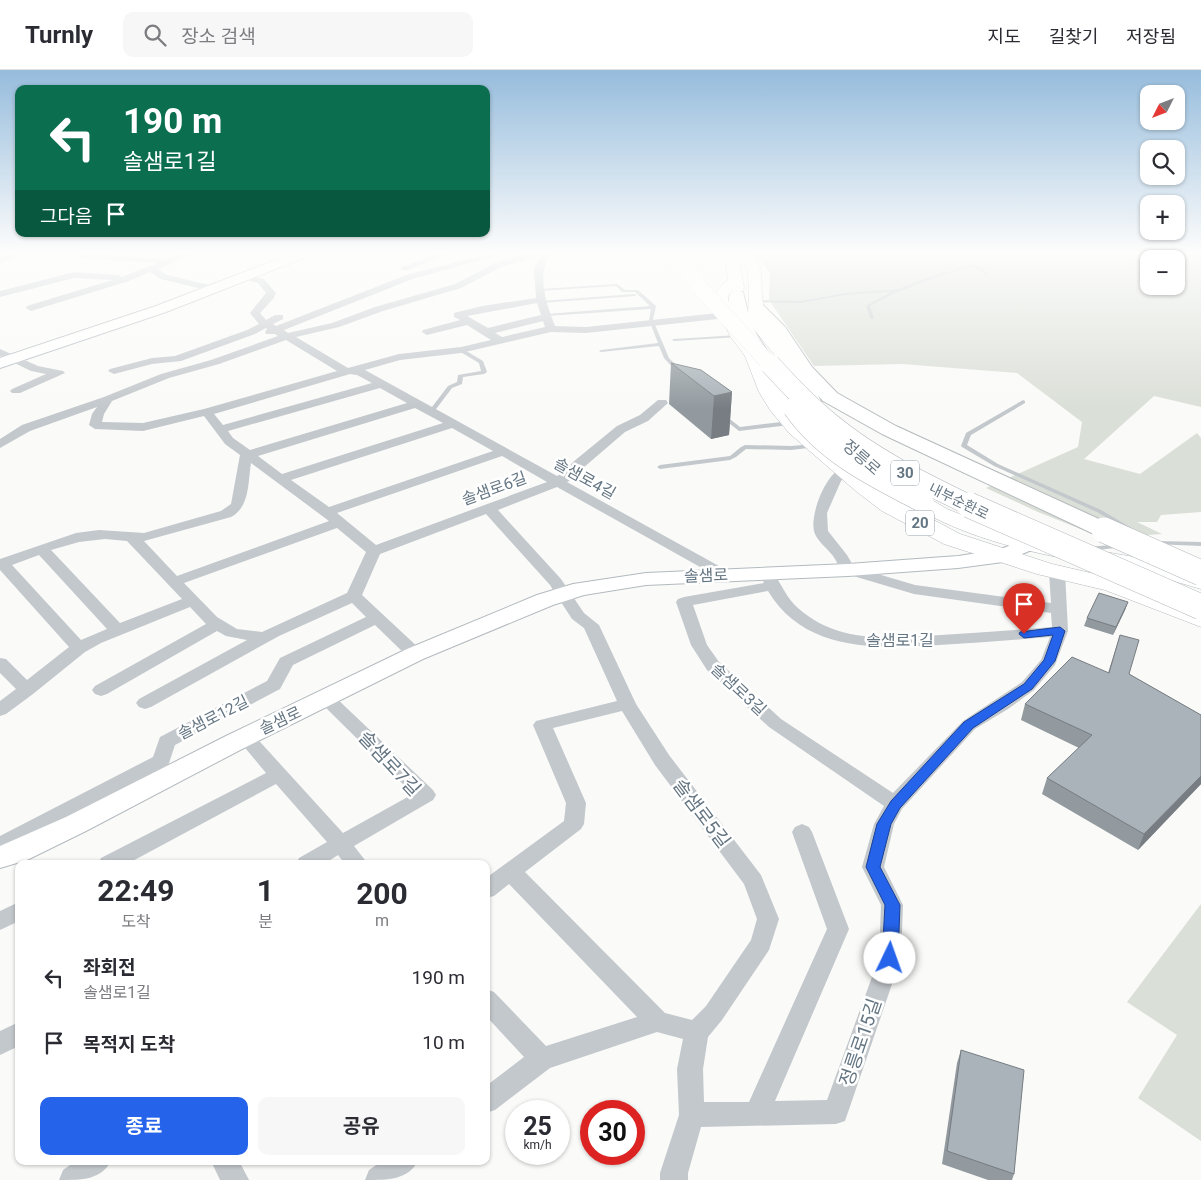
<!DOCTYPE html>
<html lang="ko">
<head>
<meta charset="utf-8">
<style>
  body { margin:0; font-family:Roboto,"Noto Sans KR",sans-serif; background:#f7f7f7; color:#2b2b33; height:100vh; display:flex; flex-direction:column; font-size:19px; white-space:nowrap }
  * { box-sizing:border-box; margin:0 }
  p { font-size:16px; color:#7c7c81 }
  .icon { flex:none; width:28px; height:28px; fill:none; stroke:currentColor; stroke-width:2; stroke-linecap:round; stroke-linejoin:round }
  .map { position:relative; flex:1; overflow:hidden }
  .details { position:absolute; left:15px; top:790px; width:475px; height:305px; display:flex; flex-direction:column; background:#fff; border-radius:10px; box-shadow:0 1px 4px #0004 }
  .details>* { flex:none }
  .guide { position:absolute; left:15px; top:15px; width:475px; height:152px; border-radius:10px; box-shadow:0 1px 4px #0004; background:#0b6e4f; color:#fff; overflow:hidden }
  .needle { width:32px; rotate:228deg }
  .controls { position:absolute; left:1140px; top:15px; display:grid; gap:10px }
  .controls a { display:grid; place-items:center; width:45px; height:45px; border-radius:10px; background:#fff; box-shadow:0 1px 4px #0004; font-size:25px }
  .speed { position:absolute; left:505px; top:1030px; display:flex; gap:10px; font-size:25px; font-weight:700; text-align:center }
  .speed>* { display:grid; place-content:center; width:65px; height:65px; border-radius:50%; background:#fff; box-shadow:0 1px 4px #0004; line-height:1 }
  .speed small { font-size:12px; font-weight:400 }
  .speed .limit { border:8px solid #d22; background:#fff; color:#111 }
  .pin { position:absolute; display:grid; place-items:center; width:42px; height:42px; color:#fff; margin:-51px -21px; border-radius:50% 50% 50% 0; rotate:-45deg; box-shadow:0 0 5px #0007 }
  .pin .icon { rotate:45deg }
  .me { position:absolute; width:55px; margin:-28px; rotate:3deg; stroke-linejoin:round; filter:drop-shadow(0 0 4px #0008) }
  .turn { display:flex; align-items:center; gap:18px; height:105px; padding:0 25px; font-size:22px }
  .turn .icon { width:65px; height:65px; stroke-width:2.5 }
  .turn b { display:block; font-size:35px; line-height:42px }
  .then { display:flex; align-items:center; height:48px; padding:0 25px; background:#0003; gap:10px; font-size:19px }
  .eta { display:flex; justify-content:space-evenly; align-items:center; height:85px; text-align:center }
  .eta b { font-size:30px; font-weight:700; line-height:35px }
  .cta { display:flex; gap:10px; margin-top:auto; padding:10px 25px }
  .cta a { flex:1; height:58px; border-radius:10px; background:#2563eb; color:#fff; font-size:20px; font-weight:700; line-height:58px; text-align:center }
  .cta a+a { background:#f7f7f7; color:#2b2b33 }
  ul { padding:0; list-style:none }
  li { display:flex; align-items:center; gap:15px; height:65px; padding:0 25px }
  li div { flex:1 }
  li b { display:block; font-size:19px }
  li em { font-style:normal }
  header { display:flex; align-items:center; gap:30px; box-sizing:border-box; height:70px; padding:0 25px; background:#fff; border-bottom:1px solid #e1e1e2 }
  header strong { font-size:24px }
  nav { display:flex; gap:28px; margin-inline-start:auto; font-size:18px }
  .search { width:350px; height:45px; background:#f7f7f7; display:flex; align-items:center; gap:12px; box-sizing:border-box; padding:0 18px; border-radius:10px; color:#7c7c81; font-size:19px }
  .map>svg:first-child { display:block }
</style>
</head>
<body>
<header>
<strong>Turnly</strong>
<div class="search"><svg class="icon" aria-label="search" viewBox="0 0 24 24"><circle cx="10" cy="10" r="6"/><path d="M15 15l6 6"/></svg>장소 검색</div>
<nav><a>지도</a><a>길찾기</a><a>저장됨</a></nav>
</header>
<div class="map">
<svg width="1201" height="1110" viewBox="0 0 1201 1110">
  <rect width="100%" height="100%" fill="#fafaf8"/>
  <g fill="#dadfd7" fill-rule="evenodd">
    <path d="M752 183H1201V337L1154 326 1084 389 1140 404 1197 363 1201 368V442L1161 445 1157 452H1137L1162 464 1103 468 1038 442 986 418 1078 377 1082 352 1017 303 902 294 814 296 769 230 770 203 759 189ZM1149 189H1176V216H1149Z"/>
    <polygon points="1201,834 1201,1071 1138,1028 1177,965 1127,932"/>
  </g>
  <g fill="none" stroke-linecap="round" stroke-linejoin="round">
    <g stroke="#b3babf" stroke-width="2">
      <g id="secondary">
        <polygon points="294,183 311,183 309,186 166,242 0,298 0,288 156,236"/>
        <polygon points="1027,469 1034,471 1037,475 1034,479 1003,492 958,498 848,506 646,515 584,525 553,535 423,589 244,678 86,761 27,790 0,798 0,776 66,747 226,666 407,579 537,525 573,514 646,503 848,494 958,486 998,480"/>
      </g>
    </g>
    <g stroke="#b5babe" stroke-width="1">
      <g id="primary">
        <polygon points="714,183 729,183 740,194 744,218 742,221 732,221 729,224 728,230 746,265 761,286 777,322 786,337 803,355 851,397 898,431 960,464 1052,494 1121,510 1201,540 1201,557 1105,520 1037,504 944,474 882,441 857,422 789,363 770,340 759,322 745,286 730,266 714,230 715,223 728,209 726,195"/>
        <path d="M736 183H751C764 196 761 209 762 226 763 235 764 240 763 250L808 304 828 346 826 350 819 352 812 350 791 305 747 251C749 239 750 206 746 196 744 190 740 188 736 183Z"/>
        <path d="M903 415 910 417 947 439 987 455 1023 466 1070 476 1073 481 1070 486 1062 488C1002 476 946 460 896 425L893 421 896 417Z"/>
        <polygon points="1099,481 1146,489 1201,505 1201,519 1143,502 1091,493 1088,488 1091,483"/>
      </g>
    </g>
    <g stroke="#b4b9bd" stroke-width="2">
      <g id="trunk">
        <path d="M737 220 743 222 750 251 757 265 799 331 796 335 789 337 782 335C770 317 718 242 731 222Z"/>
        <polygon points="757,233 763,235 785,257 812,297 837,323 896,356 1112,455 1116,460 1112,465 1104,467 1096,465 882,364 823,331 800,305 773,264 749,238 751,235"/>
      </g>
    </g>
    <g fill="#c3c8cc" fill-rule="evenodd">
      <path d="M970 195H977L990 204 986 205 975 197H970C935 208 902 218 870 236L874 248 872 249 870 248 866 236 891 222 845 225 801 233 755 232 753 231 755 230 801 231 845 223 898 219 929 207Z"/>
      <polygon points="617,214 625,220 638,220 656,236 653,250 669,288 679,298 679,300 675,300 664,288 659,276 601,282 599,281 601,280 658,273 649,250 651,239 546,246 544,245 546,244 650,236 635,222 622,222 616,216 539,221 537,220 539,219"/>
      <polygon points="634,224 636,225 636,226 541,233 539,232 541,231"/>
      <polygon points="738,265 740,266 740,267 674,271 672,270 674,269"/>
      <polygon points="459,279 463,279 483,291 487,302 484,304 463,307 462,314 452,318 433,343 429,343 429,341 448,316 457,312 458,305 481,301 479,293 459,281"/>
      <polygon points="1023,330 1025,331 1025,333 971,365 967,375 998,394 1101,440 1135,460 1136,461 1135,462 1131,462 1097,442 994,396 962,377 961,376 966,363"/>
      <polygon points="722,343 740,357 790,351 793,353 790,355 739,361 720,346 720,344"/>
      <polygon points="815,374 818,376 817,377 791,380 746,379 736,387 730,390 660,399 657,397 660,395 730,386 741,377 745,375 791,376"/>
      <polygon points="1156,471 1201,472 1201,476 1154,474 1153,473"/>
      <polygon points="1122,474 1125,476 1124,477 1088,481 1085,479 1088,477"/>
    </g>
    <g fill="#c3c8cc" fill-rule="evenodd">
      <polygon points="10,183 23,183 0,193 0,187"/>
      <polygon points="81,183 167,189 182,183 194,183 158,199 167,205 218,217 220,219 215,222 161,209 150,202 129,211 31,241 26,238 27,236 112,210 74,208 0,227 0,221 74,202 118,205 122,207 157,193 78,188 77,186"/>
      <polygon points="439,183 452,183 408,200 402,200 400,198"/>
      <path d="M493 183H508L415 208 284 260 288 263 332 253 375 237 455 214 495 193 529 183H551C536 205 546 233 555 256L586 257 727 242 732 245 727 248 586 263 551 262 461 283 400 290 365 300 557 406 564 402 573 392 617 356 640 345 658 330H666L668 333 648 351 625 362 583 398 574 408 567 412 728 501 731 504 728 507H718L557 417 498 440 561 509 584 543 599 555 636 634 669 685 761 805 779 849 769 880 722 950 708 967 703 999 704 1032H749L827 859 792 762 795 757 802 754 809 757 812 762 849 859 775 1031 827 1030 879 888 881 835 862 797 874 754 884 736 769 657 707 600 691 575 676 532 678 529 684 527 764 513 761 507 764 504H774C785 520 787 530 804 543 844 574 894 568 941 565 978 563 1015 560 1052 557L1051 543 914 524 843 503C840 499 838 494 835 489 830 480 816 471 814 461 810 444 826 402 844 397L851 401 841 411 827 443 828 461 847 485 854 497 915 515 1051 533 1049 502 1052 499H1062L1065 502 1068 561 1055 595 1034 620 1008 639 975 659 902 739 894 754 884 797 903 835 901 888 845 1051 836 1054 701 1057 688 1103V1110H660V1103L679 1045 677 999 683 969 657 962 550 998 495 1040 486 1043V1016L524 987 486 946V919L494 922 546 976 637 947 509 814 494 826 486 828V808L564 751 566 733 533 655 536 651 617 631 584 558 572 549 550 515 486 444 380 484 362 525 421 580 423 584 421 588 415 589 409 588 375 555 293 595 280 619 175 675 168 696 0 783V766L153 687 160 667 267 611 280 588 366 547 352 533 279 566 151 637 145 639 139 637 136 633 139 629 247 570 226 566 217 561 107 624 101 626 95 624 92 620 95 616 206 554 190 537 101 573 85 582 33 624 6 644 0 646V631L16 619 0 603V588L6 589 27 610 69 577 0 500V489L76 463 99 460 144 463 221 441 231 434 240 385 225 374 204 346 143 361 95 359 89 355 92 344 97 337 30 361 0 378V369L22 355 104 327 161 304 211 290 278 266 275 264H266L265 262 267 259 266 258 255 264 181 291 152 294 114 304 108 301 110 299 152 288 175 286 247 260 259 254 250 243 266 223 258 213 244 209V205L264 209 276 223 273 229 260 243 266 250 275 245H283V249L273 254 276 256 409 204ZM541 185 534 199 536 228 482 236 454 243V247L460 250 423 260 422 262 427 265 467 255 491 270 461 277 399 284 348 298 296 267 339 257 383 241 461 218 501 197ZM537 233 541 245 488 258 467 246ZM543 251 545 257 502 267 495 263ZM286 270 337 301 204 339 143 353 102 352 104 344 112 331 169 308 219 294ZM350 304 357 305 372 313 223 355 214 344ZM380 318 407 333 250 380 233 368 228 361ZM415 338 443 353 282 404 258 386ZM452 358 493 381 329 437 291 410ZM502 386 547 412 376 475 337 443ZM251 393 329 451 177 506 144 471 231 447C250 437 248 412 251 393ZM337 458 366 482 347 523 262 562 237 559 217 547 184 513ZM105 469 127 471 182 529 120 553 51 480 79 472ZM39 485 107 559 81 570 12 495ZM768 521C804 582 878 579 939 575 976 573 1013 570 1050 567L1041 590 1022 612 963 651 893 723 781 649 719 592 707 575 693 535ZM622 641 655 695 744 814 757 849 751 870 706 936 692 950 665 943 525 802 581 759 584 754 586 733 553 658Z"/>
      <polygon points="0,279 38,296 63,301 65,303 20,323 12,323 10,321 12,319 46,304 31,301 0,286"/>
      <polygon points="326,622 332,624 433,720 436,725 433,730 354,776 368,794 345,794 338,785 324,794 296,794 299,788 327,772 276,714 127,794 98,794 101,788 266,703 236,667 238,663 245,661 252,663 343,763 413,724 320,632 317,628 320,624"/>
      <polygon points="19,832 19,851 0,860 0,841"/>
      <polygon points="19,952 19,976 0,985 0,961"/>
      <path d="M76 1091H111C101 1110 82 1110 59 1110L63 1100Z"/>
      <polygon points="211,1091 239,1091 249,1110 220,1110"/>
      <path d="M382 1091H418C408 1110 388 1110 365 1110L369 1100Z"/>
    </g>
    <use href="#secondary" fill="#fff" fill-rule="evenodd"/>
    <use href="#primary" fill="#fff" fill-rule="evenodd"/>
    <use href="#trunk" fill="#fff" fill-rule="evenodd"/>
    <g stroke="#b4b9bd" stroke-width="16" stroke-linecap="butt">
      <polyline id="trunk-bridge-far2" points="669,183 771,296"/>
    </g>
    <g stroke="#b4b9bd" stroke-width="21" stroke-linecap="butt">
      <g id="trunk-bridge-far1">
        <path d="M770 294C789 315 808 335 830 353 872 388 922 412 971 436"/>
        <path d="M793 338C825 384 875 408 924 433"/>
      </g>
    </g>
    <g stroke="#b4b9bd" stroke-width="26" stroke-linecap="butt">
      <g id="trunk-bridge">
        <polyline points="969,435 1201,537"/>
        <polyline points="1104,460 1201,503"/>
      </g>
    </g>
    <use href="#trunk-bridge-far2" stroke="#fff" stroke-width="16"/>
    <use href="#trunk-bridge-far1" stroke="#fff" stroke-width="20"/>
    <use href="#trunk-bridge" stroke="#fff" stroke-width="25"/>
  </g>
  <g fill="#929a9f">
    <polygon points="671,293 732,322 729,365 711,369 669,334"/>
    <polygon points="1128,532 1125,540 1113,565 1084,556 1087,548"/>
    <polygon points="1120,565 1129,604 1201,645 1201,714 1138,780 1042,724 1047,708 1079,678 1021,650 1025,634 1108,603"/>
    <polygon points="961,980 1014,1104 1012,1110 988,1110 942,1094 957,993"/>
  </g>
  <g fill="#777d82">
    <polygon points="732,322 729,365 711,369 714,326"/>
    <polygon points="1128,532 1125,540 1113,565 1116,557"/>
    <polygon points="1201,706 1201,714 1138,780 1144,764"/>
  </g>
  <g fill="#aab3b9" stroke="#777d82">
    <polygon points="671,293 701,300 732,322 714,326"/>
    <polygon points="1099,523 1128,532 1116,557 1087,548"/>
    <polygon points="1120,565 1139,570 1129,604 1201,645 1201,706 1144,764 1047,708 1092,665 1025,634 1072,587 1109,603"/>
    <polygon points="961,980 1024,1000 1014,1104 947,1081"/>
  </g>
  <linearGradient id="sky" x2="0" y2="1"><stop stop-color="#96bcdc"/><stop offset="0.54" stop-color="#fdfdfc"/><stop offset="1" stop-color="#fdfdfc" stop-opacity="0"/></linearGradient>
  <rect width="1201" height="339" fill="url(#sky)"/>
  <polygon fill="#2563eb" stroke="#184099" points="1060,557 1065,561 1055,591 1032,619 973,658 900,738 891,754 880,797 900,835 898,888 895,893 890,895 884,893 882,888 885,835 866,797 877,754 891,731 964,652 1024,614 1044,590 1053,565 1024,568 1019,564 1020,562"/>
  <g text-anchor="middle" stroke-width="5" stroke-linejoin="round" paint-order="stroke">
    <g font-size="14" fill="#657683" stroke="#fff">
      <text transform="translate(959 431) rotate(26)" y="5">내부순환로</text>
    </g>
    <g fill="#fff" stroke="#939fa8" stroke-width="1">
      <rect x="891" y="390.5" width="28" height="25" rx="4"/>
      <rect x="906" y="440.5" width="28" height="25" rx="4"/>
    </g>
    <g font-size="15" font-weight="bold" fill="#657683">
      <text x="905" y="408">30</text>
      <text x="920" y="458">20</text>
    </g>
    <g font-size="16" fill="#657683" stroke="#fff">
      <text transform="translate(862 387) rotate(41)" y="6">정릉로</text>
      <text transform="translate(585 408) rotate(29)" y="6">솔샘로4길</text>
      <text transform="translate(494 418) rotate(-20)" y="6">솔샘로6길</text>
      <text transform="translate(706 505) rotate(-2)" y="6">솔샘로</text>
      <text x="900" y="576">솔샘로1길</text>
      <text transform="translate(739 619) rotate(43)" y="6">솔샘로3길</text>
      <text transform="translate(213 647) rotate(-27)" y="6">솔샘로12길</text>
      <text transform="translate(280 650) rotate(-25)" y="6">솔샘로</text>
    </g>
    <g font-size="19" fill="#657683" stroke="#fff">
      <text transform="translate(390 693) rotate(47)" y="7">솔샘로7길</text>
      <text transform="translate(702 743) rotate(53)" y="7">솔샘로5길</text>
      <text transform="translate(860 972) rotate(-71)" y="7">정릉로15길</text>
    </g>
  </g>
</svg>
<div class="controls">
<a><svg class="needle" viewBox="-14 -14 28 28"><path d="M0-13l5 13h-10z" fill="#e53935"/><path d="M0 13l5-13h-10z" fill="#7c7c81"/></svg></a>
<a><svg class="icon" aria-label="search" viewBox="0 0 24 24"><circle cx="10" cy="10" r="6"/><path d="M15 15l6 6"/></svg></a>
<a>+</a>
<a>−</a>
</div>
<div class="speed"><div>25<small>km/h</small></div><div class="limit">30</div></div>
<div class="pin" style="left:1024px;top:564px;background:#d93025"><svg class="icon" aria-label="arrive" viewBox="0 0 24 24"><path d="M6 21V4h12l-3 4 3 4H6"/></svg></div>
<svg class="me" style="left:890px;top:888px" viewBox="-20 -20 40 40"><circle r="19" fill="#fff"/><path d="M0-13L10 11 0 6-10 11z" fill="#2563eb"/></svg>
<div class="guide">
<div class="turn"><svg class="icon" aria-label="left" viewBox="0 0 24 24"><path d="M17 20v-9H6M10 6l-5 5 5 5"/></svg><div><b>190 m</b>솔샘로1길</div></div>
<div class="then">그다음<svg class="icon" aria-label="arrive" viewBox="0 0 24 24"><path d="M6 21V4h12l-3 4 3 4H6"/></svg></div>
</div>
<section class="details">
<div class="eta">
<div><b>22:49</b><p>도착</p></div>
<div><b>1</b><p>분</p></div>
<div><b>200</b><p>m</p></div>
</div>
<ul>
<li><svg class="icon" aria-label="left" viewBox="0 0 24 24"><path d="M17 20v-9H6M10 6l-5 5 5 5"/></svg><div><b>좌회전</b><p>솔샘로1길</p></div><em>190 m</em></li>
<li><svg class="icon" aria-label="arrive" viewBox="0 0 24 24"><path d="M6 21V4h12l-3 4 3 4H6"/></svg><div><b>목적지 도착</b></div><em>10 m</em></li>
</ul>
<div class="cta"><a>종료</a><a>공유</a></div>
</section>
</div>
</body>
</html>
